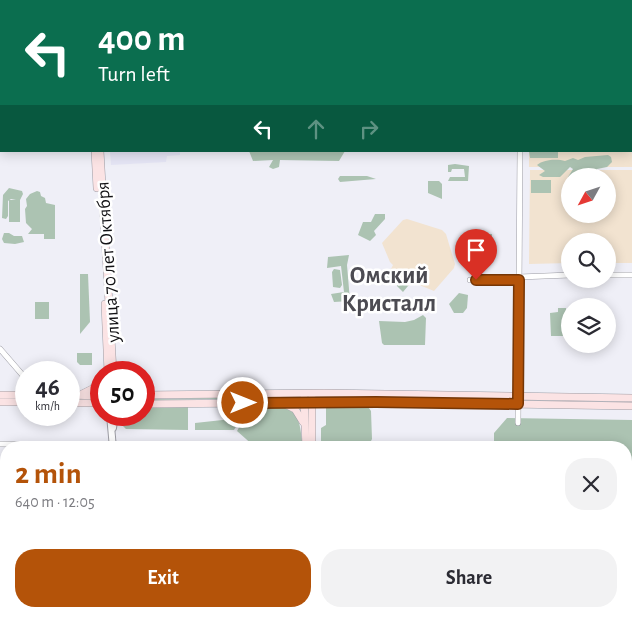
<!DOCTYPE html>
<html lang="en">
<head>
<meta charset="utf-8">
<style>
  body { margin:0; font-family:"Alegreya Sans",sans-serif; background:#f2f2f3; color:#2b2b33; height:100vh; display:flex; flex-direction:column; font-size:19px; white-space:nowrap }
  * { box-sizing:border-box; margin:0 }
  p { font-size:16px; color:#7c7c81 }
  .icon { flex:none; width:28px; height:28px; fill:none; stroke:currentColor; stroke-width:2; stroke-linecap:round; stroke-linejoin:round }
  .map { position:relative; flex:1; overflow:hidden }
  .sheet { position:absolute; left:0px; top:441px; width:632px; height:176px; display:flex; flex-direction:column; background:#fff; border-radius:20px 20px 0 0; box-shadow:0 2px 12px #0003 }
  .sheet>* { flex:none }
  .guide { position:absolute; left:0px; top:0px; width:632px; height:152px; box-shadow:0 2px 12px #0003; background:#0b6e4f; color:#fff; overflow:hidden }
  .needle { width:32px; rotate:230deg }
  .buttons { position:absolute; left:561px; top:168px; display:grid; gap:10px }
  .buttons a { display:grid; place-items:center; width:55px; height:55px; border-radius:50%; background:#fff; box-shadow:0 2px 12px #0003; font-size:25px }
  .speed { position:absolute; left:15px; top:361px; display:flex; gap:10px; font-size:25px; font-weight:700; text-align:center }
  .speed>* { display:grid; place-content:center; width:65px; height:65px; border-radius:50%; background:#fff; box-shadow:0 2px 12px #0003; line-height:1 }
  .speed small { font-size:12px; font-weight:400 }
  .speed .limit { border:8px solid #d22; background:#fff; color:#111 }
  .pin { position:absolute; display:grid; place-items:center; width:42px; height:42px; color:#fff; margin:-51px -21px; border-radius:50% 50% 50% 0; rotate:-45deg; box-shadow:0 0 5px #0007 }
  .pin .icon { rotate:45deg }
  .me { position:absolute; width:55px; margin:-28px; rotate:90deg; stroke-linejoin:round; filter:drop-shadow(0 0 4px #0008) }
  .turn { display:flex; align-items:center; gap:18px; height:105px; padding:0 15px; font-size:22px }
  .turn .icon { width:65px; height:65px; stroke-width:2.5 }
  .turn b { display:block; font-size:35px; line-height:42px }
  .lanes { display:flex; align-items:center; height:48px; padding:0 15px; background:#0003; justify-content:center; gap:25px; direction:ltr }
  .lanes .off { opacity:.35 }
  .round { display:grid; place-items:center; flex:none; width:52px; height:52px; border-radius:20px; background:#f2f2f3 }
  .head { display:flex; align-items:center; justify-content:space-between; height:85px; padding:0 15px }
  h1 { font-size:30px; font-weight:700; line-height:38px; color:#b45309 }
  .action { display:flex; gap:10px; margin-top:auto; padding:10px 15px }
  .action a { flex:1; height:58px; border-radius:20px; background:#b45309; color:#fff; font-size:20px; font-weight:700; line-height:58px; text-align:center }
  .action a+a { background:#f2f2f3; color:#2b2b33 }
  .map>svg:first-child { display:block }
</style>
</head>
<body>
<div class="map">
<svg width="632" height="617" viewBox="0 0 632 617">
  <rect width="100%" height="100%" fill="#efeff7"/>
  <polygon fill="#e5e5f5" points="110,151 180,151 180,155 167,156 166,162 111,165"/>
  <g fill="#f2e3d0" fill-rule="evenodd">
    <polygon points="631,11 632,167 529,167 529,151 631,151"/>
    <path d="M530 170H632V263H608V241H570V263L529 264ZM570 176H608V214H570Z"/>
    <polygon points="407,219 442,230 446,234 455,264 454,268 434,291 412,282 408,286 391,269 393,265 390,262 382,243 403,220"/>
  </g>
  <g fill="#acc3b2">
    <polygon points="249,151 345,151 339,161 280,160 279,167 273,169 269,167 273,160 253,161"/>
    <polygon points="529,151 558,151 558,158 530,158"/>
    <path d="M608 155 611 157 612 162 607 167 597 169 596 176H570V181L568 177 573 169 570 167 560 177H543L539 175 545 171 537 165C544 159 558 159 565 161L573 158 578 160 585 157Z"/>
    <polygon points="455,164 469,166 468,181 448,181 450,177 465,177 464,169 452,169 451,172 448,172 448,165"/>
    <polygon points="340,176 367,176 376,179 340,182 338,179"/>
    <rect x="531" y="180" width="20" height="13"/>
    <polygon points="428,181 439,181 442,184 442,199 428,193"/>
    <polygon points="9,188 22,191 23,194 20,200 20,222 9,222 9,200 16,200 11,199 8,201 8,216 6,219 2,218 3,195"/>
    <polygon points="37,191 40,192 41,196 45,198 46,203 55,205 55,239 44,239 44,234 28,234 32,229 26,223 25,209 27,206 26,199 30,194"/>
    <polygon points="375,214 385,214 385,219 374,231 376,235 370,241 358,235 363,222 371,222"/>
    <polygon points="4,233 9,233 14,236 22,236 24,242 15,244 4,243 2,239"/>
    <polygon points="478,234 492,234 492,249 481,249 478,241"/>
    <polygon points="349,255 347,265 350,301 334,302 331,294 344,292 341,266 327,268 328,257"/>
    <polygon points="334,269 340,270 342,285 340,288 333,287 332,272"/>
    <polygon points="388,269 391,269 408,286 403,292 397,286 397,282 400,278 392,281 384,274"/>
    <polygon points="80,274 88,274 90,322 80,334"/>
    <polygon points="459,293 468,295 467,308 463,313 454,313 449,304"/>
    <rect x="35" y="302" width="14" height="17"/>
    <polygon points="558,308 566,308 566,336 551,336 550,313 558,312"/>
    <polygon points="423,315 426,318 425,345 384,345 382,343 379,321 405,322 414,320"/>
    <polygon points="77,353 92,353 92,365 80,365 77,362"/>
    <polygon points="321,396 454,398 453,400 321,399"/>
    <polygon points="302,397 302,398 144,400 144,399"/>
    <polygon points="326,404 366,404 371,411 372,439 369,445 321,445 321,428 326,425"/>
    <polygon points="188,407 188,430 126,429 121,424 121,415 144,415 144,408"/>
    <path d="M281 407C302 410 300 431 303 447H255L237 431 250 408Z"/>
    <polygon points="241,418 234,430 195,430 195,423"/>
    <polygon points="507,418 632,420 632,617 513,617 512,611 626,611 626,448 494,447 494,433"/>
  </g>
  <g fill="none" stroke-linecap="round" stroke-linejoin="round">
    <g stroke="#9d9da5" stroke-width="6">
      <g id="minor">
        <polyline points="519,1 519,0"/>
        <polyline points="608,275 632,275"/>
        <polyline points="519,277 570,275"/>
        <polyline points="470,280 519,280"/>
        <polyline points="0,349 26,379"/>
        <polyline points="518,423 520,151"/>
        <polyline points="0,444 113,445"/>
      </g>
    </g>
    <g stroke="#9d9da5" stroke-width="8">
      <g id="tertiary">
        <polyline points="110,415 113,448"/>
        <polyline points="113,428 115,415"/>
        <polyline points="120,611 121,617"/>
      </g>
    </g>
    <g stroke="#9d9da5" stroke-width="8">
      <g id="secondary">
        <polyline points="85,0 85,1"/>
        <polyline points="91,0 91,1"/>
        <polyline points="95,151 97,188"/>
        <polyline points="100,151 113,372"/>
        <polyline points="105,304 108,372"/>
        <polyline points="82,394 92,389 101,380"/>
        <polyline points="0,395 26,395"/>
        <polyline points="69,395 101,396"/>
        <polyline points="144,395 324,393 632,398"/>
        <polyline points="304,398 306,448"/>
        <polyline points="0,402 26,402"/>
        <polyline points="69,403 101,403"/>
        <polyline points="144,404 376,402 632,406"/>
        <polyline points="285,404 295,409 303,422"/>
        <polyline points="312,448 312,398"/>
        <polyline points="309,617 309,611"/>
      </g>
    </g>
    <use href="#minor" stroke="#fff" stroke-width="5"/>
    <use href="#tertiary" stroke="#fff" stroke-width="6"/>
    <use href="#secondary" stroke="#fbe3e4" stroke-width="7"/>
  </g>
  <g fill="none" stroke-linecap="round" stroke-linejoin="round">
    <g stroke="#753606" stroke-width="12">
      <polyline id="route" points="243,403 376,402 518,404 519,280 476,280"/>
    </g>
    <use href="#route" stroke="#b45309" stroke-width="9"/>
  </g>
  <g text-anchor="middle" stroke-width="5" stroke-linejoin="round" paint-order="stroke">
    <g font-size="19" fill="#121215" stroke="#fff">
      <text transform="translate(107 262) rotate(-94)" y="7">улица 70 лет Октября</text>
    </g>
    <g font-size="24" font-weight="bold" fill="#4c4b52" stroke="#fff">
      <text x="389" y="283">Омский<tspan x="389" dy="28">Кристалл</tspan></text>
    </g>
  </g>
</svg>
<div class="buttons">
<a><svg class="needle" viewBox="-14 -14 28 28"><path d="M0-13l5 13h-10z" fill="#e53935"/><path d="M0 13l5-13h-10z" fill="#7c7c81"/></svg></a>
<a><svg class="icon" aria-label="search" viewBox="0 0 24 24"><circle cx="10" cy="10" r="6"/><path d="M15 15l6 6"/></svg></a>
<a><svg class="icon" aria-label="layers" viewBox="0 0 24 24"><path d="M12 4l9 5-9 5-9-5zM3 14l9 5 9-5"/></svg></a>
</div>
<div class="speed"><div>46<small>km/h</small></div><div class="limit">50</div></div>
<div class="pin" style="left:476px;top:280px;background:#d93025"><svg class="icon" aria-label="arrive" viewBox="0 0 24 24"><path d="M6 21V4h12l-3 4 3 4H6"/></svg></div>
<svg class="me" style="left:243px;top:403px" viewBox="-20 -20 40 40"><circle r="17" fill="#b45309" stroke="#fff" stroke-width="3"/><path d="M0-11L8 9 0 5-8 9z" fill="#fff"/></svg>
<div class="guide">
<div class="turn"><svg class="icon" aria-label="left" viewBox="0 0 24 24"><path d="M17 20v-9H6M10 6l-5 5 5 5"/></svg><div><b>400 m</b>Turn left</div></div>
<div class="lanes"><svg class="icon" aria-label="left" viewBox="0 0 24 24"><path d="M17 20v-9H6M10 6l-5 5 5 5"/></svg><svg class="icon off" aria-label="ahead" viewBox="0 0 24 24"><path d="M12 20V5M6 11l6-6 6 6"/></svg><svg class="icon off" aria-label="right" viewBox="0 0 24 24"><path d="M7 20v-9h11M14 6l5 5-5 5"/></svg></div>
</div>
<section class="sheet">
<div class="head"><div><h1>2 min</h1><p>640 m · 12:05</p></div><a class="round"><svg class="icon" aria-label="close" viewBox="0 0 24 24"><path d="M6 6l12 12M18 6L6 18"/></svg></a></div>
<div class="action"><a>Exit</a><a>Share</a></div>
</section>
</div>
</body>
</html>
